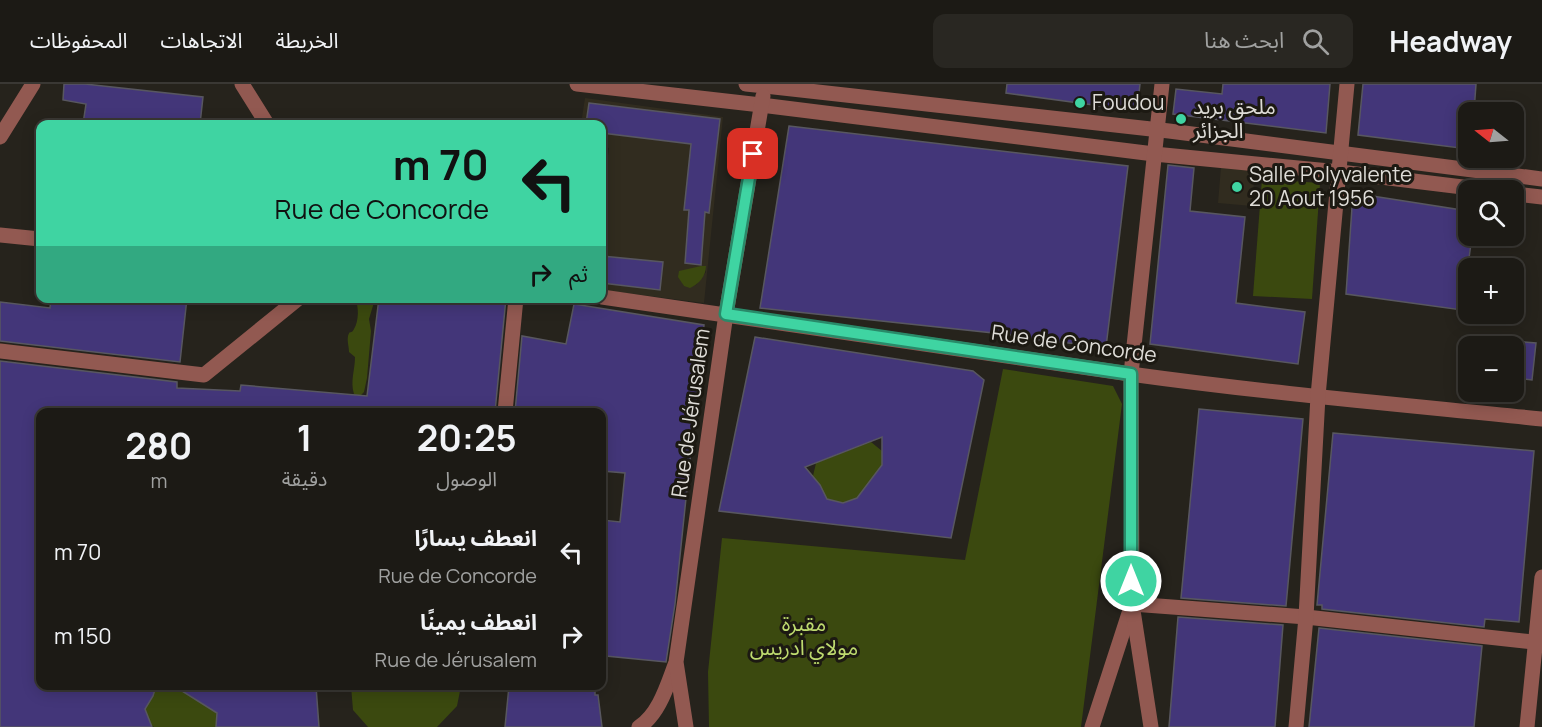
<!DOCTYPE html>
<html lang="ar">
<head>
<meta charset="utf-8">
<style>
  body { margin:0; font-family:Manrope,"Noto Sans Arabic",sans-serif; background:#292722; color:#f1f3f6; direction:rtl; height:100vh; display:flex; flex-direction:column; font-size:22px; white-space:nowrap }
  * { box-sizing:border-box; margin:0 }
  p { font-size:20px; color:#a0a1a0 }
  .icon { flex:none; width:33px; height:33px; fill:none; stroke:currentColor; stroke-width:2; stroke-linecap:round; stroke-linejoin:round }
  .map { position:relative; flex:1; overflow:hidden; direction:ltr }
  .side { position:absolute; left:36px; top:324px; width:570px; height:282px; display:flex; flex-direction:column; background:#1c1a15; border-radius:12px; box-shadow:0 3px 15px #0003,0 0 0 2px #3a3834; direction:rtl }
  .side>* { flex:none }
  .guide { position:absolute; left:36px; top:36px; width:570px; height:183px; border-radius:12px; box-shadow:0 3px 15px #0003,0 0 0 2px #3a3834; direction:rtl; background:#3fd4a2; color:#111; overflow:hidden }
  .needle { width:39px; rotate:287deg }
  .fabs { position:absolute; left:1458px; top:18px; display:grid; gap:12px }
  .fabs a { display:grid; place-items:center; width:66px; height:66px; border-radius:12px; background:#1c1a15; box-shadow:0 3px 15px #0003,0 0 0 2px #3a3834; font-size:30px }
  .pin { position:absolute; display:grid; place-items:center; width:51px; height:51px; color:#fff; margin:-26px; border-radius:12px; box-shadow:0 3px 9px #0006 }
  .me { position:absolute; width:66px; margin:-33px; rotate:0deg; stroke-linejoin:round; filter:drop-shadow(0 0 4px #0008) }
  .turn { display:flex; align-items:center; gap:21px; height:126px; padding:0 18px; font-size:27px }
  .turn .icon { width:78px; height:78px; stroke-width:2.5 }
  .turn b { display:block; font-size:42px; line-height:51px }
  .then { display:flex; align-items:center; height:57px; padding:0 18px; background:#0003; gap:12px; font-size:22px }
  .eta { display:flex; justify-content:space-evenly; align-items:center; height:102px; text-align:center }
  .eta b { font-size:36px; font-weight:700; line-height:42px }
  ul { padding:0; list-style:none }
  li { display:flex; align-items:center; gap:18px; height:84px; padding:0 18px }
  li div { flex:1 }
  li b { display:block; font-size:22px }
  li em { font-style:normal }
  header { display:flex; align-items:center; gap:36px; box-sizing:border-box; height:84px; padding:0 30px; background:#1c1a15; border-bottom:2px solid #3a3834 }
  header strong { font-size:28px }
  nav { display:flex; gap:33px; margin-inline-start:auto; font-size:21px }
  .search { width:420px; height:54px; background:#292722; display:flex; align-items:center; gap:15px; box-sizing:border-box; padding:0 21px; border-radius:12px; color:#a0a1a0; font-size:22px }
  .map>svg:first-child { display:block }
</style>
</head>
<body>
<header>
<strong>Headway</strong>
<div class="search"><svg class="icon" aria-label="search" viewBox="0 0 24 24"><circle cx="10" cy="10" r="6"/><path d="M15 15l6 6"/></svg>ابحث هنا</div>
<nav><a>الخريطة</a><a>الاتجاهات</a><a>المحفوظات</a></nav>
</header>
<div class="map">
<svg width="1542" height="643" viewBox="0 0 1542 643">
  <rect width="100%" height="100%" fill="#26231c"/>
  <g fill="#312c1f" fill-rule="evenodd">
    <path d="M585 14 723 33 704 219 602 206V199L659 206 663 179 602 172V116L609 64 602 62V49L717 63 720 35 589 19 586 40H581ZM715 70 709 128 685 126ZM687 148H688L701 181 685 179ZM706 182V188L696 201 684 202 681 196Z"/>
    <polygon points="1221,83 1255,86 1252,122 1218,119"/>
  </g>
  <g fill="#3b490f">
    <polygon points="1262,95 1320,99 1312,215 1253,212"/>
    <path d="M701 182H706C706 192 699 200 690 204L684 202 678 193 679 187Z"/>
    <path d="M355 215H375L369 235 371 247 367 294 364 308 359 313 354 310C350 297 355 286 355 273L349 268C349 263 347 257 348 252 350 245 351 251 354 245 359 237 359 222 355 215Z"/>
    <polygon points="1003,285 1113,302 1122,320 1081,643 709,643 708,588 722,454 965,476"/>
    <polygon points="871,358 882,367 882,381 857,414 843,419 827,415 820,401 813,392 816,379"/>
    <polygon points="156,602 176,602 217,629 216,643 154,643 151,641 145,625 153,612"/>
    <polygon points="351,602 461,602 457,622 437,643 368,643 353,626"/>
  </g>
  <g fill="#433679" stroke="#585760" stroke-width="1.5" fill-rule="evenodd">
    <polygon points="64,0 85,0 203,13 200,40 83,40 86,20 63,16"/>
    <polygon points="1007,0 1140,0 1137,27 1006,9"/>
    <polygon points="1223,0 1330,0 1326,49 1173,30 1176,5 1222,10"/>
    <polygon points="1363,0 1476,0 1474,28 1468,28 1468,65 1358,51"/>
    <polygon points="589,19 720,35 709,129 705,128 701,181 685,179 689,126 684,126 691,60 602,49 602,40 586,40"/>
    <polygon points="789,42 1128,82 1106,263 1012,253 1012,251 760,224"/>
    <polygon points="1168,81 1194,84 1190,127 1245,133 1236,219 1305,228 1298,280 1150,260"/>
    <polygon points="1353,109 1468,127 1468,152 1472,152 1462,226 1346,210"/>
    <polygon points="602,172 663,178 660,206 602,199"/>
    <polygon points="51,214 187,214 180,278 0,257 0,218 50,224"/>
    <polygon points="379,214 506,214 495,328 40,328 40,602 156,602 153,612 145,625 152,643 0,643 0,277 177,298 177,304 240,307 241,301 367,312"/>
    <polygon points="574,220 704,241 675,520 666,578 606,572 607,563 602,562 602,436 620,438 625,389 602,387 602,328 515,328 522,252 566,260"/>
    <path d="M755 253 973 287 984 296 951 454 719 427ZM882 353V381L857 414 843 419 827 415 820 401 805 383Z"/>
    <polygon points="1514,257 1536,259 1532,296 1514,294"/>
    <polygon points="1199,325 1303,335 1286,522 1181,514"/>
    <polygon points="1333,349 1534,367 1519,538 1485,535 1484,543 1322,525 1322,521 1317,521"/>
    <polygon points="1178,533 1283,541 1275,643 1169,643"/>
    <polygon points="1319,544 1482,562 1474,643 1309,643"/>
    <polygon points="174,602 316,602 319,643 216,643 217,629"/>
    <polygon points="509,602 595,602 595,611 598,611 602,643 505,643"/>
  </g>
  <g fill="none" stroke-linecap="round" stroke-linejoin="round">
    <g stroke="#925951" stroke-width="15">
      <polyline points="242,0 267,40"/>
      <polyline points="577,0 761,21 1154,70 1340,88 1487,106"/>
      <polyline points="746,0 1169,47 1542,95"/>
      <polyline points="0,53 33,0"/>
      <polyline points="1514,110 1542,113"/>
      <polyline points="0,151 40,155"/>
      <path d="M602 213C778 237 954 266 1130 290 1267 309 1405 321 1542 335"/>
      <polyline points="0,267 204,291 299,214"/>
      <polyline points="505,328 516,214"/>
      <path d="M639 643C659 630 667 602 675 581"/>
      <polyline points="686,643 676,578 726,230 763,12"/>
      <polyline points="1092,643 1132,520 1306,533 1542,559"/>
      <polyline points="1151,643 1132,520 1131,290 1162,0"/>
      <polyline points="1296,643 1306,533 1318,312 1347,0"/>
      <polyline points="1527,643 1542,493"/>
    </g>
  </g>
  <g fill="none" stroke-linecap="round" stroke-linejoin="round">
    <g stroke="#298a69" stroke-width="15">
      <polyline id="route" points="753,70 726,230 1131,290 1131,497"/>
    </g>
    <use href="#route" stroke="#3fd4a2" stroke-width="10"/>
  </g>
  <g fill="#3fd4a2" stroke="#1c1912" stroke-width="2">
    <circle cx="1080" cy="19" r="6"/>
    <circle cx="1181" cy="35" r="6"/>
    <circle cx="1237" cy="103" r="6"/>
  </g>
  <g text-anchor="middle" stroke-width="6" stroke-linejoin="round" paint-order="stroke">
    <g font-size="21" fill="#dedcd7" stroke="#1c1912" text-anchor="start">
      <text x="1092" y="26">Foudou</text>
      <text x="1193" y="30">ملحق بريد<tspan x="1193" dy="24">الجزائر</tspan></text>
      <text x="1249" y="98">Salle Polyvalente<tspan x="1249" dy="24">20 Aout 1956</tspan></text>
    </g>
    <g font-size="21" fill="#dedcd7" stroke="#1c1912">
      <text transform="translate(1074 260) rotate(8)" y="7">Rue de Concorde</text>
      <text transform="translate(691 329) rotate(-82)" y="7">Rue de Jérusalem</text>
    </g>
    <g font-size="21" fill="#bedb6f" stroke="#1c1912">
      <text x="804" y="547">مقبرة<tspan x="804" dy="24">مولاي ادريس</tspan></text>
    </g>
  </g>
</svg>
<div class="fabs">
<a><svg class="needle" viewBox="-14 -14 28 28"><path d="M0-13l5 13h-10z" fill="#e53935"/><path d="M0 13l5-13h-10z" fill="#a0a1a0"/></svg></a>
<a><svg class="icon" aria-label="search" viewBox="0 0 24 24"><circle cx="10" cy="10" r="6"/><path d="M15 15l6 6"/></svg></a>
<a>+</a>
<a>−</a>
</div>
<div class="pin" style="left:753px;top:70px;background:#d93025"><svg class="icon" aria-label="arrive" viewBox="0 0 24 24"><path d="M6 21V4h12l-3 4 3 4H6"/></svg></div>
<svg class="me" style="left:1131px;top:497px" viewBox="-20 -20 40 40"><circle r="17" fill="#3fd4a2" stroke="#fff" stroke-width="3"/><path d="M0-11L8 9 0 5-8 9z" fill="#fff"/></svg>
<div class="guide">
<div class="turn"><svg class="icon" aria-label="left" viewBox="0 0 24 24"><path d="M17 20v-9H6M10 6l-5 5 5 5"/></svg><div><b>70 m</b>Rue de Concorde</div></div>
<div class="then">ثم<svg class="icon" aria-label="right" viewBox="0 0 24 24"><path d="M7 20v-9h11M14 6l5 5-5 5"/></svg></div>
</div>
<section class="side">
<div class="eta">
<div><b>20:25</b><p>الوصول</p></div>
<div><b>1</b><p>دقيقة</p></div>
<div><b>280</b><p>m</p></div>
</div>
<ul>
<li><svg class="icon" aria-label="left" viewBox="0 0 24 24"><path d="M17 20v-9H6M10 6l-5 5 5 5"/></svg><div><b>انعطف يسارًا</b><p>Rue de Concorde</p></div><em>70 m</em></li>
<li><svg class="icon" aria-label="right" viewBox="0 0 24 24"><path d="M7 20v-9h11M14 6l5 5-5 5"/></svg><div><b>انعطف يمينًا</b><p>Rue de Jérusalem</p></div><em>150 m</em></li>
</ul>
</section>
</div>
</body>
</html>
